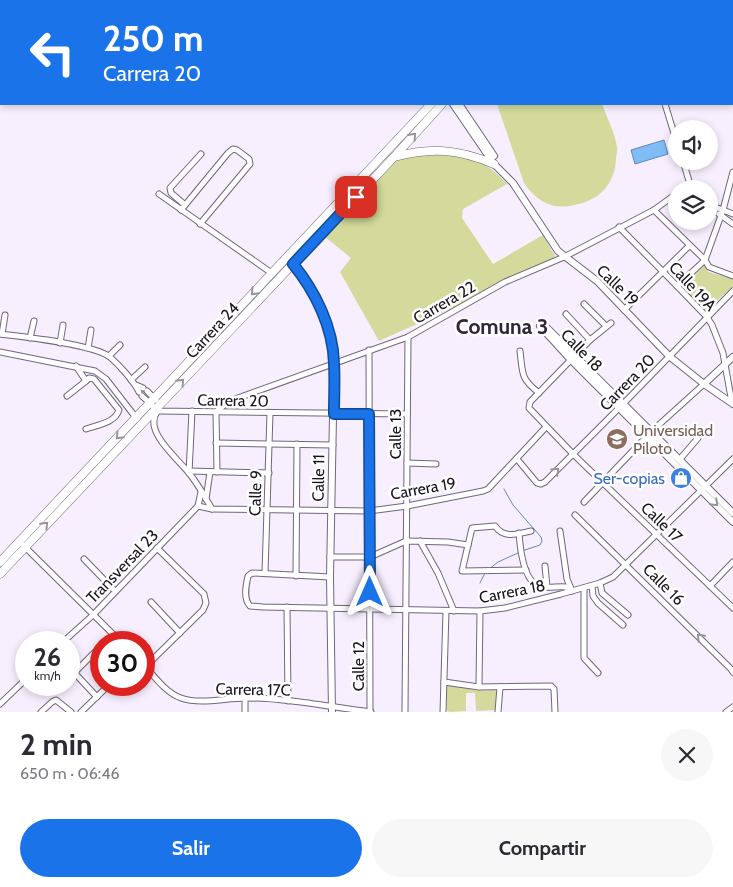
<!DOCTYPE html>
<html lang="es">
<head>
<meta charset="utf-8">
<style>
  body { margin:0; font-family:Cabin,sans-serif; background:#f7f7f7; color:#2b2b33; height:100vh; display:flex; flex-direction:column; font-size:19px; white-space:nowrap }
  * { box-sizing:border-box; margin:0 }
  p { font-size:16px; color:#7c7c81 }
  .icon { flex:none; width:28px; height:28px; fill:none; stroke:currentColor; stroke-width:2; stroke-linecap:round; stroke-linejoin:round }
  .map { position:relative; height:712px; overflow:hidden }
  .sheet { display:flex; flex-direction:column; background:#fff; flex:1 }
  .sheet>* { flex:none }
  .guide { position:absolute; left:0px; top:0px; width:734px; height:105px; box-shadow:0 2px 8px #0003; background:#1a73e8; color:#fff; overflow:hidden }
  .buttons { position:absolute; left:668px; top:120px; display:grid; gap:10px }
  .buttons a { display:grid; place-items:center; width:50px; height:50px; border-radius:50%; background:#fff; box-shadow:0 2px 8px #0003; font-size:25px }
  .speed { position:absolute; left:15px; top:631px; display:flex; gap:10px; font-size:25px; font-weight:700; text-align:center }
  .speed>* { display:grid; place-content:center; width:65px; height:65px; border-radius:50%; background:#fff; box-shadow:0 2px 8px #0003; line-height:1 }
  .speed small { font-size:12px; font-weight:400 }
  .speed .limit { border:8px solid #d22; background:#fff; color:#111 }
  .pin { position:absolute; display:grid; place-items:center; width:42px; height:42px; color:#fff; margin:-21px; border-radius:10px; box-shadow:0 2px 8px #0006 }
  .me { position:absolute; width:55px; margin:-28px; rotate:0deg; stroke-linejoin:round; filter:drop-shadow(0 0 4px #0008) }
  .turn { display:flex; align-items:center; gap:18px; height:105px; padding:0 20px; font-size:22px }
  .turn .icon { width:65px; height:65px; stroke-width:2.5 }
  .turn b { display:block; font-size:35px; line-height:42px }
  .round { display:grid; place-items:center; flex:none; width:52px; height:52px; border-radius:26px; background:#f7f7f7 }
  .summary { display:flex; align-items:center; justify-content:space-between; height:85px; padding:0 20px }
  h1 { font-size:30px; font-weight:800; line-height:38px }
  .cta { display:flex; gap:10px; margin-top:auto; padding:10px 20px }
  .cta a { flex:1; height:58px; border-radius:30px; background:#1a73e8; color:#fff; font-size:20px; font-weight:800; line-height:58px; text-align:center }
  .cta a+a { background:#f7f7f7; color:#2b2b33 }
  .map>svg:first-child { display:block }
</style>
</head>
<body>
<div class="map">
<svg width="733" height="712" viewBox="0 0 733 712">
  <rect width="100%" height="100%" fill="#f7eefe"/>
  <g fill="#d3da9b">
    <path d="M497 104H602C607 118 615 133 617 147 618 151 616 155 616 159 615 185 598 201 574 205 566 207 558 207 551 205 539 201 531 193 524 183Z"/>
    <path d="M420 153C459 154 479 153 507 184L463 209 462 218 493 264 543 235 556 258 499 282 461 304 379 341 340 272 351 258 324 236 385 171 397 160Z"/>
    <polygon points="705,265 708,272 733,279 733,287 705,310 682,287"/>
    <polygon points="447,684 479,691 499,690 499,707 495,710 476,711 475,693 466,693 466,711 449,712 447,710"/>
  </g>
  <polygon fill="#80bcf6" stroke="#618ab5" points="664,140 668,154 635,164 631,150"/>
  <g fill="none" stroke-linecap="round" stroke-linejoin="round">
    <g stroke="#618ab5" stroke-width="1">
      <polyline points="504,489 513,505 541,537 542,541 540,545 522,551"/>
      <polyline points="489,569 498,562 518,553"/>
      <polyline points="480,583 485,573"/>
    </g>
    <g stroke="#72657d" stroke-width="7">
      <g id="minor">
        <polyline points="658,1 658,0"/>
        <polyline points="665,104 676,140"/>
        <polyline points="683,161 689,181 694,189"/>
        <polyline points="159,194 273,274"/>
        <polyline points="709,203 715,207 733,214"/>
        <polyline points="185,205 171,193 170,188 201,154"/>
        <polyline points="181,210 228,153 233,149 237,150 249,159 250,164 200,224"/>
        <polyline points="654,210 705,260 709,267 733,276"/>
        <polyline points="719,214 733,224"/>
        <polyline points="619,227 677,286 707,317 712,325 723,353 732,403"/>
        <polyline points="677,286 705,260 723,210 733,172"/>
        <polyline points="584,304 606,326"/>
        <polyline points="624,310 689,246"/>
        <polyline points="566,314 590,340"/>
        <polyline points="611,323 590,340 530,402 529,408 574,455 733,608"/>
        <path d="M0 334C24 337 93 344 110 357 119 365 134 381 139 392"/>
        <polyline points="2,334 5,315"/>
        <polyline points="30,338 34,321"/>
        <polyline points="60,343 63,325"/>
        <polyline points="88,348 91,330"/>
        <polyline points="369,350 370,712"/>
        <path d="M520 351C523 374 520 378 539 393"/>
        <polyline points="0,352 95,371 106,379 137,419"/>
        <polyline points="109,356 120,345"/>
        <path d="M76 366 86 381 89 378 94 379 119 410C115 423 97 425 86 429"/>
        <polyline points="131,380 145,367"/>
        <polyline points="136,385 143,388"/>
        <polyline points="147,391 156,400"/>
        <polyline points="67,396 86,381"/>
        <polyline points="142,396 158,411 407,414"/>
        <path d="M157 412C143 431 178 459 189 473 198 484 205 497 212 509"/>
        <polyline points="216,443 333,445"/>
        <polyline points="517,459 537,483 541,484 545,482 623,404 733,291"/>
        <polyline points="680,459 698,438"/>
        <polyline points="407,463 436,464"/>
        <polyline points="189,471 269,473"/>
        <polyline points="217,472 216,412 224,405 235,399 408,337 505,282 564,257 654,210 676,194"/>
        <polyline points="189,473 192,411"/>
        <polyline points="206,499 210,472"/>
        <polyline points="584,502 652,431 704,384"/>
        <polyline points="198,506 212,509 369,511 407,506 483,491 488,489 546,427"/>
        <polyline points="575,515 731,669 733,672"/>
        <polyline points="560,531 567,579 572,591"/>
        <path d="M519 533C520 547 523 581 539 586 547 589 557 586 566 587L570 591"/>
        <polyline points="420,541 438,573 454,611"/>
        <polyline points="23,545 121,642"/>
        <polyline points="330,557 370,557 406,541 448,542 468,545"/>
        <polyline points="84,559 115,591"/>
        <polyline points="545,566 547,587"/>
        <path d="M526 570 462 571 472 528 495 526C504 539 517 534 531 531"/>
        <polyline points="265,573 270,413"/>
        <polyline points="296,576 297,444"/>
        <path d="M330 577 252 573 248 576C246 585 243 599 250 606L263 607 480 611 505 608 561 594 600 583 613 577 733 459"/>
        <polyline points="600,583 602,593 628,615"/>
        <polyline points="592,586 593,596 598,603 623,625"/>
        <polyline points="710,586 733,562"/>
        <polyline points="584,588 584,658 598,673"/>
        <polyline points="151,602 180,633"/>
        <polyline points="287,607 288,701"/>
        <polyline points="63,642 93,615 198,506 201,492"/>
        <polyline points="105,642 113,635"/>
        <path d="M144 665C154 676 166 693 181 698 201 705 225 698 246 698 288 698 330 707 371 712"/>
        <polyline points="69,667 97,697"/>
        <polyline points="145,667 203,610 206,603 204,594 157,548"/>
        <polyline points="74,673 101,646"/>
        <polyline points="444,682 479,687 551,686 554,689 555,712"/>
        <polyline points="479,687 480,611"/>
        <polyline points="0,704 26,679"/>
        <polyline points="41,712 52,702 56,700 71,712"/>
        <polyline points="81,712 109,685"/>
        <polyline points="245,712 245,698"/>
        <polyline points="405,712 408,337"/>
        <polyline points="443,712 446,611"/>
        <polyline points="498,712 500,687"/>
        <polyline points="726,712 733,707"/>
      </g>
    </g>
    <g stroke="#72657d" stroke-width="8">
      <g id="tertiary">
        <polyline points="383,0 384,1"/>
        <polyline points="389,0 390,1"/>
        <polyline points="453,104 494,164 513,183 558,251 597,281 669,356 704,384 733,404"/>
        <polyline points="459,104 494,156"/>
        <path d="M286 258C316 284 329 324 334 362L330 577 332 712"/>
        <polyline points="704,384 733,357"/>
        <polyline points="733,513 543,324 540,326 571,360 733,522"/>
      </g>
    </g>
    <g stroke="#72657d" stroke-width="9">
      <g id="primary">
        <polyline points="525,1 526,0"/>
        <polyline points="532,1 533,0"/>
        <path d="M394 157C432 147 458 149 494 164"/>
        <polyline points="0,562 431,104"/>
        <polyline points="0,574 394,157 442,104"/>
      </g>
    </g>
    <use href="#minor" stroke="#fff" stroke-width="5"/>
    <use href="#tertiary" stroke="#fff" stroke-width="6"/>
    <use href="#primary" stroke="#fff" stroke-width="8"/>
  </g>
  <defs><path id="oneway-chevron" d="M-2-3.5L2.5 0L-2 3.5" fill="none" stroke-width="1.6" stroke-linecap="round" stroke-linejoin="round" transform="scale(1.25)"/></defs>
  <g stroke="#989599">
    <use href="#oneway-chevron" transform="translate(413 136) rotate(-48)"/>
    <use href="#oneway-chevron" transform="translate(254 292) rotate(133)"/>
    <use href="#oneway-chevron" transform="translate(181 382) rotate(-47)"/>
    <use href="#oneway-chevron" transform="translate(119 436) rotate(133)"/>
    <use href="#oneway-chevron" transform="translate(556 471) rotate(-43)"/>
    <use href="#oneway-chevron" transform="translate(715 503) rotate(45)"/>
    <use href="#oneway-chevron" transform="translate(45 525) rotate(-46)"/>
    <use href="#oneway-chevron" transform="translate(700 637) rotate(-135)"/>
  </g>
  <g fill="none" stroke-linecap="round" stroke-linejoin="round">
    <g stroke="#114b97" stroke-width="12">
      <path id="route" d="M356 197 293 264C315 291 333 327 334 363 335 380 334 397 334 414H369L370 592"/>
    </g>
    <use href="#route" stroke="#1a73e8" stroke-width="9"/>
  </g>
  <defs>
    <g id="university-disc" transform="scale(1.125)"><circle r="9.5" fill="#8d6e63" stroke="#fff"/><path d="M0-5L7-2L0 1L-7-2ZM-4 1L0 2.5L4 1V4Q0 6-4 4Z" fill="#fff"/></g>
    <g id="shop-disc" transform="scale(1.125)"><circle r="9.5" fill="#3f7fe0" stroke="#fff"/><path d="M-5-2.5h2.3a2.7 3.5 0 0 1 5.4 0H5L5.5 6h-11ZM-1.5-2.5h3a1.5 2.3 0 0 0-3 0Z" fill="#fff"/></g>
  </defs>
  <g fill-rule="evenodd">
    <use href="#university-disc" x="617" y="439"/>
    <use href="#shop-disc" x="681" y="478"/>
  </g>
  <g text-anchor="middle" stroke-width="5" stroke-linejoin="round" paint-order="stroke">
    <g font-size="16" fill="#19141d" stroke="#fff">
      <text transform="translate(618 285) rotate(44)" y="6">Calle 19</text>
      <text transform="translate(693 286) rotate(47)" y="6">Calle 19A</text>
      <text transform="translate(444 302) rotate(-30)" y="6">Carrera 22</text>
      <text transform="translate(212 330) rotate(-47)" y="6">Carrera 24</text>
      <text transform="translate(582 350) rotate(46)" y="6">Calle 18</text>
      <text transform="translate(627 382) rotate(-46)" y="6">Carrera 20</text>
      <text transform="translate(233 400) rotate(1)" y="6">Carrera 20</text>
      <text transform="translate(395 434) rotate(-90)" y="6">Calle 13</text>
      <text transform="translate(318 478) rotate(-89)" y="6">Calle 11</text>
      <text transform="translate(423 488) rotate(-10)" y="6">Carrera 19</text>
      <text transform="translate(255 493) rotate(-88)" y="6">Calle 9</text>
      <text transform="translate(662 522) rotate(44)" y="6">Calle 17</text>
      <text transform="translate(122 566) rotate(-46)" y="6">Transversal 23</text>
      <text transform="translate(664 584) rotate(45)" y="6">Calle 16</text>
      <text transform="translate(512 591) rotate(-11)" y="6">Carrera 18</text>
      <text transform="translate(358 666) rotate(-90)" y="6">Calle 12</text>
      <text transform="translate(253 689) rotate(1)" y="6">Carrera 17C</text>
    </g>
    <g font-size="16" fill="#785e54" stroke="#fff" text-anchor="start">
      <text x="633" y="436">Universidad<tspan x="633" dy="18">Piloto</tspan></text>
    </g>
    <g font-size="16" fill="#366cbe" stroke="#fff" text-anchor="end">
      <text x="665" y="484">Ser-copias</text>
    </g>
    <g font-size="21" font-weight="bold" fill="#31263a" stroke="#fff">
      <text x="502" y="334">Comuna 3</text>
    </g>
  </g>
</svg>
<div class="buttons">
<a><svg class="icon" aria-label="sound" viewBox="0 0 24 24"><path d="M4 9h4l5-4v14l-5-4H4zM17 9q2 3 0 6"/></svg></a>
<a><svg class="icon" aria-label="layers" viewBox="0 0 24 24"><path d="M12 4l9 5-9 5-9-5zM3 14l9 5 9-5"/></svg></a>
</div>
<div class="speed"><div>26<small>km/h</small></div><div class="limit">30</div></div>
<div class="pin" style="left:356px;top:197px;background:#d93025"><svg class="icon" aria-label="arrive" viewBox="0 0 24 24"><path d="M6 21V4h12l-3 4 3 4H6"/></svg></div>
<svg class="me" style="left:370px;top:592px" viewBox="-20 -20 40 40"><path d="M0-17L14 15 0 8-14 15z" fill="#1a73e8" stroke="#fff" stroke-width="4"/></svg>
<div class="guide">
<div class="turn"><svg class="icon" aria-label="left" viewBox="0 0 24 24"><path d="M17 20v-9H6M10 6l-5 5 5 5"/></svg><div><b>250 m</b>Carrera 20</div></div>
</div>
</div>
<section class="sheet">
<div class="summary"><div><h1>2 min</h1><p>650 m · 06:46</p></div><a class="round"><svg class="icon" aria-label="close" viewBox="0 0 24 24"><path d="M6 6l12 12M18 6L6 18"/></svg></a></div>
<div class="cta"><a>Salir</a><a>Compartir</a></div>
</section>
</body>
</html>
